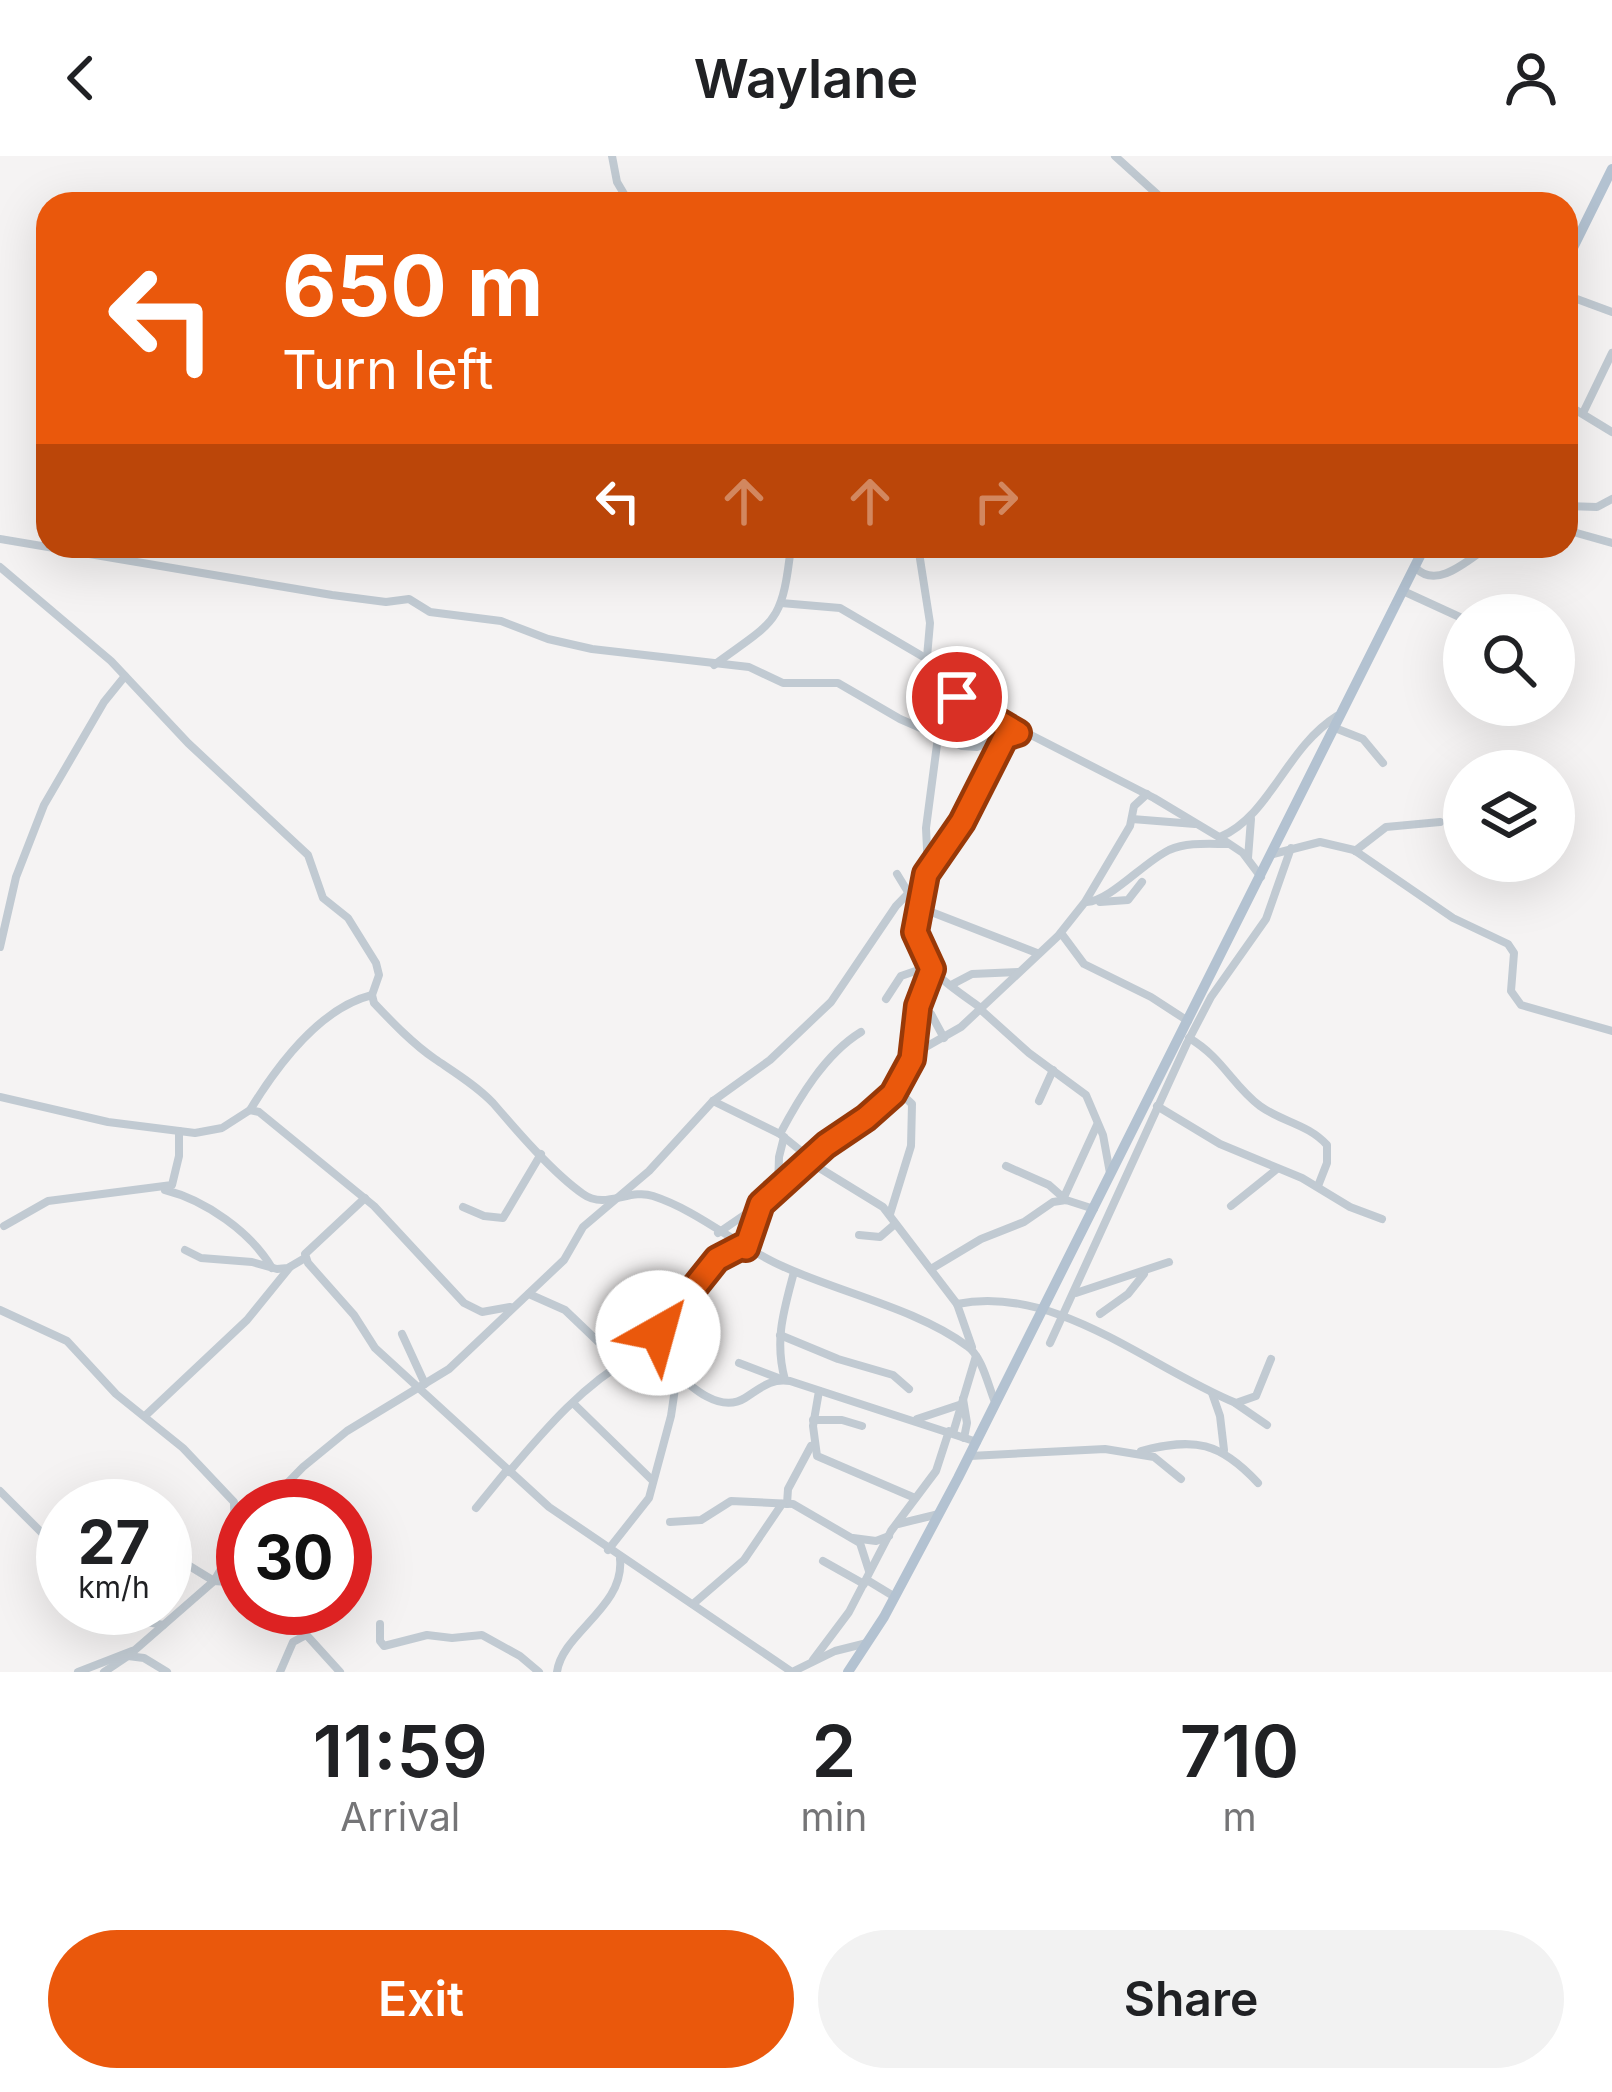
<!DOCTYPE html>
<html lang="en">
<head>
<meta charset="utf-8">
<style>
  body { margin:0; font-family:Inter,sans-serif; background:#f2f2f2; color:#202124; height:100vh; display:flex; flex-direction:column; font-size:45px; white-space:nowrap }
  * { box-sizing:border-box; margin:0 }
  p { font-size:39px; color:#757577 }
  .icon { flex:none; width:66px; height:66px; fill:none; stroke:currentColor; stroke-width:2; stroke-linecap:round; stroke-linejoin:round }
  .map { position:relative; height:1516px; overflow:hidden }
  .panel { display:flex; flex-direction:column; background:#fff; flex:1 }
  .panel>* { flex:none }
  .guide { position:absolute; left:36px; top:36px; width:1542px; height:366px; border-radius:36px; box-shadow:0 12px 48px #0002; background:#ea580c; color:#fff; overflow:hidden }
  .buttons { position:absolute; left:1443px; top:438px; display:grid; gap:24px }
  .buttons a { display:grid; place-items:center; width:132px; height:132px; border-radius:50%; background:#fff; box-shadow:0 12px 48px #0002; font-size:60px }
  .speed { position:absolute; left:36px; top:1323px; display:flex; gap:24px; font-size:60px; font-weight:700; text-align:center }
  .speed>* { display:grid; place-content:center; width:156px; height:156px; border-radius:50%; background:#fff; box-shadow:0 12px 48px #0002; line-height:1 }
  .speed small { font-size:30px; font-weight:400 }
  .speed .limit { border:18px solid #d22; background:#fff; color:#111 }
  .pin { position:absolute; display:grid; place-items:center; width:102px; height:102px; color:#fff; margin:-51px; border:6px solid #fff; border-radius:50%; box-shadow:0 3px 12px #0007 }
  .me { position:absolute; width:132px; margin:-66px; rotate:38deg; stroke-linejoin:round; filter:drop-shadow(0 0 9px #0008) }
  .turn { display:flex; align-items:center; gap:42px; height:252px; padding:0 48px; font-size:54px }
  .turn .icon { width:156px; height:156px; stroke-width:2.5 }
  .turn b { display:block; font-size:84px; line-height:102px }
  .lanes { display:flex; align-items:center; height:114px; padding:0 48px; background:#0003; justify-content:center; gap:60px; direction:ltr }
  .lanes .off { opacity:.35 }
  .eta { display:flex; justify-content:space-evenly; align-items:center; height:204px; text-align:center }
  .eta b { font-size:72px; font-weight:600; line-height:84px }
  .primary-button { display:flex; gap:24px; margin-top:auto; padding:24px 48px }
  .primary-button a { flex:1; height:138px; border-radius:72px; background:#ea580c; color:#fff; font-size:48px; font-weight:600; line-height:138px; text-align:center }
  .primary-button a+a { background:#f2f2f2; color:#202124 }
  header { display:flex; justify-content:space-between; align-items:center; height:156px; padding:0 48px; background:#fff; font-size:54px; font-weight:600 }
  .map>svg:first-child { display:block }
</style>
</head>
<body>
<header><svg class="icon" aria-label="back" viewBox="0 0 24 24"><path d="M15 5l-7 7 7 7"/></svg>Waylane<svg class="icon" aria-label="person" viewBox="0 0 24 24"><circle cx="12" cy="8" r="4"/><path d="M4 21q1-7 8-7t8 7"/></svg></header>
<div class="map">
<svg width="1612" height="1516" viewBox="0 0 1612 1516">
  <rect width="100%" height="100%" fill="#f5f3f3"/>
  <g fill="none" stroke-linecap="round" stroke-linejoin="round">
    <g stroke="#c1cad2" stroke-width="8">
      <polyline points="612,0 617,26 630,48"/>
      <polyline points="1115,0 1168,48"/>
      <polyline points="1566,139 1612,156"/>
      <polyline points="1566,248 1612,276"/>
      <polyline points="1583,257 1612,197"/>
      <polyline points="1566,350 1597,351 1612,343"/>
      <polyline points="1566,374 1612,387"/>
      <polyline points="0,383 332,439 386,446 409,443 430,456 501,465 548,483 592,493 749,511 783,527 838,527 900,563 962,590 977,591 1012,577 1029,578 1154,642 1219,681 1243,697 1261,721"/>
      <polyline points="918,390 930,467 927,501"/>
      <path d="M0 411 111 505 188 587 308 699 323 742 348 762 376 807 379 819 372 839 374 847C392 866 413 888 435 903 454 916 477 930 493 947 517 975 553 1017 583 1038 605 1054 630 1032 653 1040 699 1055 737 1090 782 1110 838 1136 918 1153 967 1190 982 1200 988 1229 995 1246"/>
      <path d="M1416 412C1437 434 1468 404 1489 390"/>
      <polyline points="1403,435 1464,463"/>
      <polyline points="781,447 840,452 927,503 943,532 1017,577"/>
      <path d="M714 509C775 464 782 470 791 390"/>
      <polyline points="1335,572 1363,583 1383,607"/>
      <polyline points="1132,663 1195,668"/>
      <path d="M1220 681C1271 659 1285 593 1337 560"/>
      <polyline points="1355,695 1386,671 1440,666"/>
      <polyline points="1273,698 1320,686 1354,694 1453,762 1508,788 1514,797 1511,835 1521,849 1612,875"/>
      <polyline points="1248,702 1251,663"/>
      <polyline points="928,714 926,672 938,581"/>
      <polyline points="897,718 908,736"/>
      <path d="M926 721C923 738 914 762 915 780 917 811 959 836 981 852"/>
      <path d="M1087 746C1110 745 1144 706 1169 694 1188 686 1208 688 1228 688"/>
      <polyline points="1100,746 1128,744 1142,726"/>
      <polyline points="921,752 1037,797"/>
      <polyline points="1061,777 1084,808 1151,841 1188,865"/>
      <polyline points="0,791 16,721 44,649 104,546 125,520"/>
      <polyline points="951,829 972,818 1018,816"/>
      <polyline points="886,843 901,820 930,810"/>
      <polyline points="918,852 931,858 944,882"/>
      <polyline points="980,853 1029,897 1086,939 1103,979 1110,1017"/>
      <path d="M1189 882C1222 901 1233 930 1260 950 1282 966 1308 968 1327 989V1007L1318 1030"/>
      <polyline points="912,902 918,850 931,813"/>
      <polyline points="0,941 108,966 195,977 222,972 250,954 259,956 374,1050 464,1147 482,1156 510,1151"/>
      <polyline points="713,945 780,978 811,1003"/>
      <polyline points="1039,945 1053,914"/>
      <polyline points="1157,950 1220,988 1302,1022 1350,1051 1382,1063"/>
      <path d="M250 954C277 910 319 852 372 839"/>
      <path d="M780 978C799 942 825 898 861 876"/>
      <polyline points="808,1005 883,1051 957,1148 972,1191"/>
      <polyline points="1006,1010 1049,1029 1066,1044"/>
      <polyline points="778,1032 779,1001 784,981"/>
      <path d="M165 1034C205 1044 251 1076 272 1112"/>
      <polyline points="1064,1041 1097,969"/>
      <polyline points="365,1042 305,1098 308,1107 354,1159 375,1192 549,1351 792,1516 835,1495 867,1487"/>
      <polyline points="1231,1050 1277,1013"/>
      <polyline points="463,1051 484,1060 503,1062 541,998"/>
      <polyline points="890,1058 911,990 912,948 895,932"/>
      <polyline points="4,1070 48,1045 172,1029 179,1000 179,975"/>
      <polyline points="718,1077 772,1040 827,989 882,950 917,896 961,871 1058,780 1085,746 1130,670 1134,650 1147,638"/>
      <polyline points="859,1079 880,1081 895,1068"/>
      <polyline points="747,1092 761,1048"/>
      <polyline points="185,1094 201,1102 252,1106 277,1113 288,1112 305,1102"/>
      <polyline points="931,1113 981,1083 1024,1066 1053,1046 1066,1044 1094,1053"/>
      <polyline points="1076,1137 1169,1106"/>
      <path d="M529 1138 565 1154 609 1196 653 1197C677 1215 713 1262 745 1242 761 1232 770 1222 790 1225L977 1286"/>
      <path d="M957 1148C1056 1128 1148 1211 1236 1247L1256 1240 1271 1203"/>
      <polyline points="0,1154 67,1185 116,1238 183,1292 234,1346 235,1386"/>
      <polyline points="1100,1158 1128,1138 1144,1118"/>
      <polyline points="402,1178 425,1228"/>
      <polyline points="780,1179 838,1203 893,1219 909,1233"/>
      <polyline points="1050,1187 1187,887 1211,841 1266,763 1291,692"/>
      <path d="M657 1198C655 1163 711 1104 742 1090"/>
      <polyline points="739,1207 781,1223"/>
      <path d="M785 1224C774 1184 784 1154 794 1116"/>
      <polyline points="819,1235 813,1270 817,1300 915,1342"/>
      <polyline points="1212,1237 1220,1260 1224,1294"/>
      <polyline points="963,1243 967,1267 964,1282"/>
      <polyline points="573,1247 652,1324"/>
      <polyline points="1235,1247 1267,1269"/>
      <polyline points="145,1260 247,1164 290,1111"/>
      <polyline points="917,1263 959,1249"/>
      <polyline points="813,1264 842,1264 862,1270"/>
      <polyline points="953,1277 976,1200"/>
      <path d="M1141 1295C1195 1281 1220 1286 1258 1327"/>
      <polyline points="970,1300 1105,1293 1154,1301 1181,1323"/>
      <path d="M509 1316C547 1271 583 1229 634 1200"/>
      <polyline points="0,1335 63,1398"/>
      <polyline points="787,1348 788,1333 811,1290"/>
      <polyline points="265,1350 303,1311 347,1275 449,1213 564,1104 583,1071 649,1015 713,945 770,904 831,846 896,750 925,720 947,689 1005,581"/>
      <polyline points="476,1352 507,1314"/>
      <polyline points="670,1366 701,1364 731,1345 793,1348 860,1387 869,1415"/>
      <polyline points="898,1368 939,1358"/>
      <polyline points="853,1382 876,1385 889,1380"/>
      <polyline points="608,1394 649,1342 671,1260 677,1219"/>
      <polyline points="165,1395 214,1425 243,1375"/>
      <polyline points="823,1405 864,1428"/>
      <polyline points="867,1424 895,1441"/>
      <polyline points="693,1448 744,1404 782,1348"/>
      <polyline points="122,1452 137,1464 163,1469"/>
      <polyline points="282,1452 340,1516"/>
      <polyline points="380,1468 380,1485 384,1490 427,1479 452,1482 482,1479 520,1500 539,1516"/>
      <polyline points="128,1500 144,1502 167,1516"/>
      <polyline points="813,1504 849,1456 891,1375 936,1315 949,1275"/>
      <polyline points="78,1516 132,1495"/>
      <polyline points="104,1516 128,1500 214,1425 243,1427"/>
      <polyline points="280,1516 293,1486 306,1479"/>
      <path d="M557 1516C562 1477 625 1451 620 1403"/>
    </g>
    <g stroke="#b3c2d1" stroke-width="10">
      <polyline points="1566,106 1612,13"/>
      <polyline points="848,1516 884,1461 958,1322 1425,390"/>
    </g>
  </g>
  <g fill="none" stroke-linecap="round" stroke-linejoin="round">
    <g stroke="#983908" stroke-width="30">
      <polyline id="route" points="658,1177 717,1103 742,1090 746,1092 761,1048 826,989 866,962 893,938 912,903 918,850 932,813 915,776 926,718 962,666 1005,581 1018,577 957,541"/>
    </g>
    <use href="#route" stroke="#ea580c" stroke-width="21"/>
  </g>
</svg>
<div class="buttons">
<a><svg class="icon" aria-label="search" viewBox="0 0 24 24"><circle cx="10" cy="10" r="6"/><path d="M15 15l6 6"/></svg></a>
<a><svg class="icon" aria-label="layers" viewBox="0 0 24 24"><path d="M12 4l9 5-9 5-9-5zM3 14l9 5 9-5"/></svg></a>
</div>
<div class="speed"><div>27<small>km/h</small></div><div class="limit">30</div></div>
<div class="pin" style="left:957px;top:541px;background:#d93025"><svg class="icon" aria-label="arrive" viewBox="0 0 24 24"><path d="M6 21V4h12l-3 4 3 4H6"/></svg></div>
<svg class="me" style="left:658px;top:1177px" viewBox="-20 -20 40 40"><circle r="19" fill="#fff"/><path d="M0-13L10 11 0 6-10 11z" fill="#ea580c"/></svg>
<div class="guide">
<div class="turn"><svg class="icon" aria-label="left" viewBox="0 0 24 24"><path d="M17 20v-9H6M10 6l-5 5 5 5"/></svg><div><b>650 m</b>Turn left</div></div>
<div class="lanes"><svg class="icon" aria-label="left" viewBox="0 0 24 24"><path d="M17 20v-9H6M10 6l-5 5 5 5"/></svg><svg class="icon off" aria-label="ahead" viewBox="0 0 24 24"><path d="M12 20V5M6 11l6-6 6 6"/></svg><svg class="icon off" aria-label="ahead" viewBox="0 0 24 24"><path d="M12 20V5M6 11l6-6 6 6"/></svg><svg class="icon off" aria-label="right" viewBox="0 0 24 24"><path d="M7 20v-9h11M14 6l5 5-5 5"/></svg></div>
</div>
</div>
<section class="panel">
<div class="eta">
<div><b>11:59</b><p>Arrival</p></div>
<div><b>2</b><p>min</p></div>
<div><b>710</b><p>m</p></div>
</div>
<div class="primary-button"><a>Exit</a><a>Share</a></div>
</section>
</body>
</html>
